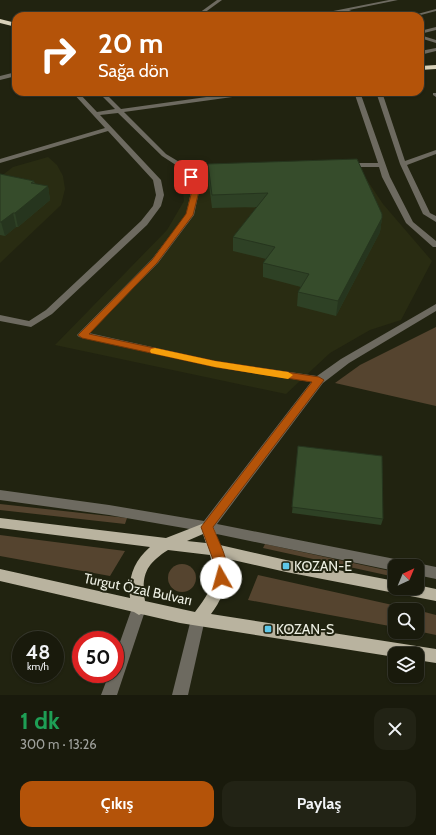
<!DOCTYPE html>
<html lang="tr">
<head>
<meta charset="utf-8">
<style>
  body { margin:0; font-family:Cabin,sans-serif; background:#222315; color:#f1f3f6; height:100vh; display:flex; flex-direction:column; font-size:15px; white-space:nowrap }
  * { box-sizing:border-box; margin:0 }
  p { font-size:13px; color:#9fa19d }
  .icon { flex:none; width:22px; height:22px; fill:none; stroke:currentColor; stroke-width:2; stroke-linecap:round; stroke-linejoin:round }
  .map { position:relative; height:695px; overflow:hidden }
  .details { display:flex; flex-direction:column; background:#191a0c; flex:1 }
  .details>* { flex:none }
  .guide { position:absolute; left:12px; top:12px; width:412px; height:84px; border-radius:12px; box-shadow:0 1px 3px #0004,0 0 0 1px #37382d; background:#b45309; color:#fff; overflow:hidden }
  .needle { width:26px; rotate:44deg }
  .buttons { position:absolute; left:388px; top:559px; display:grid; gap:8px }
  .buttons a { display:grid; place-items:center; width:36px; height:36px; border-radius:8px; background:#191a0c; box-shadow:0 1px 3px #0004,0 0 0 1px #37382d; font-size:20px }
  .speed { position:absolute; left:12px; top:631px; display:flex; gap:8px; font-size:20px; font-weight:700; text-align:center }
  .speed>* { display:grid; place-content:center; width:52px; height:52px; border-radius:50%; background:#191a0c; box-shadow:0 1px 3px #0004,0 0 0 1px #37382d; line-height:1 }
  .speed small { font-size:10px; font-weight:400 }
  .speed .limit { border:6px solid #d22; background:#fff; color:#111 }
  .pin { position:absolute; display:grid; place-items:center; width:34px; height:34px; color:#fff; margin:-17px; border-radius:8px; box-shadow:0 2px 6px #0006 }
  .me { position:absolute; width:44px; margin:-22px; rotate:353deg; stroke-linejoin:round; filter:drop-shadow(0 0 3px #0008) }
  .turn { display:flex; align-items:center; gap:14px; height:84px; padding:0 20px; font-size:18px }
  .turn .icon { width:52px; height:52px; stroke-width:2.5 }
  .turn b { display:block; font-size:28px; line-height:34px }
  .round { display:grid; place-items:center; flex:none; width:42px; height:42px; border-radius:12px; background:#222315 }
  .headline { display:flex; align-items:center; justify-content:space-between; height:68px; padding:0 20px }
  h1 { font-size:24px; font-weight:700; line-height:30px; color:#1e9e55 }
  .button { display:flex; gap:8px; margin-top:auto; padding:8px 20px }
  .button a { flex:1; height:46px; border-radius:12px; background:#b45309; color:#fff; font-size:16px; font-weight:700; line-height:46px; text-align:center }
  .button a+a { background:#222315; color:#f1f3f6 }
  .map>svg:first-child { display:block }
</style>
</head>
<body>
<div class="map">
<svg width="436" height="695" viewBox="0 0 436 695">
  <rect width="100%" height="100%" fill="#212310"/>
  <g fill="#292c12">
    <polygon points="48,157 57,165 63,176 65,189 61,205 0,263 0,177 13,167"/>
    <polygon points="359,168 383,204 432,261 401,320 370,330 330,353 286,394 55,345 167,230 184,201 181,174"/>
  </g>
  <g fill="#55442f">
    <polygon points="436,327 436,406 335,383 360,365"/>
    <polygon points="0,504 127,518 125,524 0,510"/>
    <polygon points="0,535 125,551 110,576 0,556"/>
    <polygon points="265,544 395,572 395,577 263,548"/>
    <circle cx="182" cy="578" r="14"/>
    <polygon points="258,575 415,610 395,610 395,627 248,600"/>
    <polygon points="417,610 436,615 436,635 417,631"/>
  </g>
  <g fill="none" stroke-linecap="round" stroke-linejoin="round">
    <g fill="#6d6a60" fill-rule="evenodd">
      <polygon points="217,0 222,0 200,16 195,16"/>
      <path d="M389 0H398L349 10 364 16C357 16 349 11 343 11 331 11 320 16 308 16Z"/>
      <polygon points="436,9 436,11 417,16 410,16"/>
      <polygon points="436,27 436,30 420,34 420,31"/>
      <polygon points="420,35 436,40 436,43 420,38"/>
      <polygon points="436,48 436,51 420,55 420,51"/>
      <polygon points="16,72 16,76 0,80 0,76"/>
      <polygon points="72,92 78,92 97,112 115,109 98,92 104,92 121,109 242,92 257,92 254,94 124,112 166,154 186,166 221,166 224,168 221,170 190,170 200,187 194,215 158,263 89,333 215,361 317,376 341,359 436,304 436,311 349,363 323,383 217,524 400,560 405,562 407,566 395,566 395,571 207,532 109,515 0,500 0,490 109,505 204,521 311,382 215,367 79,337 77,335 79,333 152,259 186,215 192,187 182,169 162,156 118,113 100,115 161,180 164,195 161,206 147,225 52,314 31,327 0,321 0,315 29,321 46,310 141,221 153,206 156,195 153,180 108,131 0,163 0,159 105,128"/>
      <polygon points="354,92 360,92 390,177 413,222 436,241 436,247 433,247 406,223 382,177 379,167 347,167 344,165 347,163 378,163"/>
      <polygon points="376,92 382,92 405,161 436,150 436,154 407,165 430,213 436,216 436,222 423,214 400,164"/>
      <polygon points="433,93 436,93 436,97 433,95"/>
      <polygon points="417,563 436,567 436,579 417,575 417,566 412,566"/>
      <polygon points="139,601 144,603 146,608 117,695 101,695 109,674 115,674 115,656 132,608 134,603"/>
      <polygon points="198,612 203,614 205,619 188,695 172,695 191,619 193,614"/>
    </g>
    <path fill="#b9b39f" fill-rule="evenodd" d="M0 518 166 538 207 522 212 523 220 545 286 560 395 581V588H417V585L436 589V601L286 572 224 558C230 579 224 597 211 614L436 649V663L417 660V654H395V657L180 623 141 614 139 615 134 612 0 581V569L130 598C128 577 134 561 150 547L0 528ZM203 534 206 543 187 541ZM168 550 210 555C217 581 211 591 195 612L145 601C141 575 146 564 168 550Z"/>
    <g fill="#d8d1b9" fill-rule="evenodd">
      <polygon points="0,19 16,23 16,27 0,23"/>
      <polygon points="436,65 436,69 420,70 420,66"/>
    </g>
  </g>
  <g fill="#2e4125">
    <polygon points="208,164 382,218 380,232 336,316 297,306 298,292 301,287 263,277 263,263 266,259 233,251 233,237 257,207 212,208 208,177"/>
    <polygon points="0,174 34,181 35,184 48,186 50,200 18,227 16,227 5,236 0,235"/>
    <polygon points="298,446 383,519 381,525 292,513"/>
  </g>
  <g fill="#26351e">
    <polygon points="48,186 50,200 18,227 15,213"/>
    <polygon points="13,213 16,227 5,236 1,222"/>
    <polygon points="382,218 380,232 336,316 338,301"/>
  </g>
  <g fill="#364c2b" stroke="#26351e">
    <polygon points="357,159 382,214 382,218 338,301 298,292 309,274 263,263 275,247 233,237 268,193 212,195 208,164"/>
    <polygon points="0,174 34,181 31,183 48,186 15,213 13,213 1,222 0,222"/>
    <polygon points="298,446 382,456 383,519 292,507"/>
  </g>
  <path fill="#b45309" stroke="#753606" d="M188 176H193L200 187 193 215 157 263 89 334 215 361 319 377 324 380 213 527C219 543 233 566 225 582L221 584 216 582 214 578 215 565 201 527 312 382 215 367 82 338 78 335 152 260 186 214 193 187 187 177Z"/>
  <polygon fill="#f59e0b" points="155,348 215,361 288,372 293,375 288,379 215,367 151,353 150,351 151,349"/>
  <g fill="#5dc7e8" stroke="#212310" stroke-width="1.5">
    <rect x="282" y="562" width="8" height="8" rx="2"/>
    <rect x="264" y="625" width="8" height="8" rx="2"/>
  </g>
  <g text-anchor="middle" stroke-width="4" stroke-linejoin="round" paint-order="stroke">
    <g font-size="14" fill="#eceee2" stroke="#212310" text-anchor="start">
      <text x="294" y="571">KOZAN-E</text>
      <text x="276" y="634">KOZAN-S</text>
    </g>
    <g font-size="14" fill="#eceee2" stroke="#212310">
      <text transform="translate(138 589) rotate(12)" y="5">Turgut Özal Bulvarı</text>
    </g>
  </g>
</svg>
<div class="buttons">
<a><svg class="needle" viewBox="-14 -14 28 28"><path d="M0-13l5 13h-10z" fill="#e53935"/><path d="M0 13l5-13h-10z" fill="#9fa19d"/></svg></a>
<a><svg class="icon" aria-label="search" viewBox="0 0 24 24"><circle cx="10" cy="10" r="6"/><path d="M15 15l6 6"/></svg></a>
<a><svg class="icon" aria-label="layers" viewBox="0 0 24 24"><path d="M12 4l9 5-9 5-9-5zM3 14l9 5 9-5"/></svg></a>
</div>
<div class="speed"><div>48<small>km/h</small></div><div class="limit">50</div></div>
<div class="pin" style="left:191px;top:177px;background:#d93025"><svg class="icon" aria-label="arrive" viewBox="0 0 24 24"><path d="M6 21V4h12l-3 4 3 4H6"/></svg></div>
<svg class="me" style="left:221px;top:578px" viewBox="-20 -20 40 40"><circle r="19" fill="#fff"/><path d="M0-13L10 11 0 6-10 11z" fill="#b45309"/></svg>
<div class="guide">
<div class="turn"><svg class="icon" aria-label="right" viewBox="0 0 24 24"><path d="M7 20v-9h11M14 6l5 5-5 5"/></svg><div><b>20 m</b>Sağa dön</div></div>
</div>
</div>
<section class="details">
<div class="headline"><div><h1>1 dk</h1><p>300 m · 13:26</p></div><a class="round"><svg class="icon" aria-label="close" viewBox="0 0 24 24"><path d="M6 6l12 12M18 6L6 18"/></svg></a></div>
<div class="button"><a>Çıkış</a><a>Paylaş</a></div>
</section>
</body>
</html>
